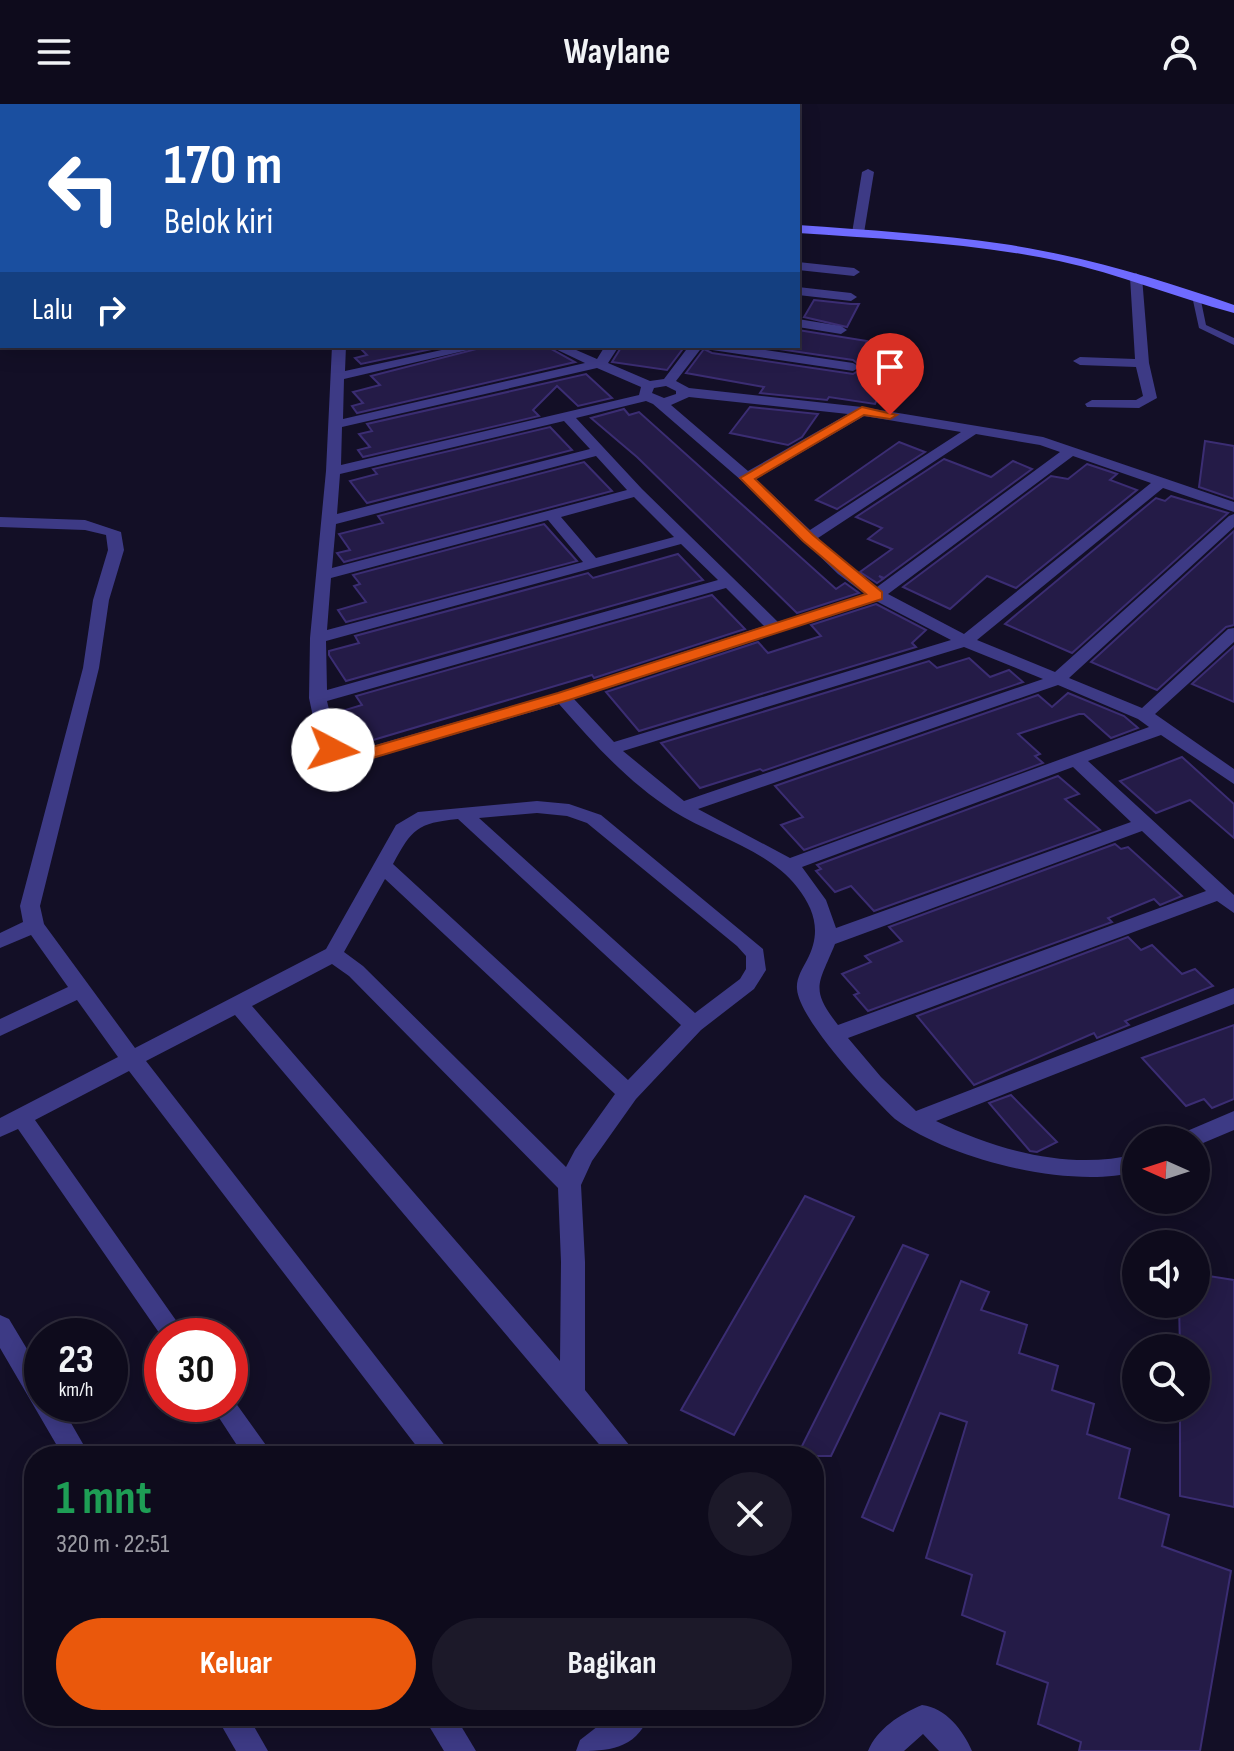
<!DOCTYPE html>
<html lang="id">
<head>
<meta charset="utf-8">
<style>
  body { margin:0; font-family:"Sofia Sans Condensed",sans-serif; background:#1c1929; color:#f1f3f6; height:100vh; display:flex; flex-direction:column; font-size:30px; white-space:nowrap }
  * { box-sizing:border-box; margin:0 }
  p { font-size:26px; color:#9b9ba3 }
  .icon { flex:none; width:44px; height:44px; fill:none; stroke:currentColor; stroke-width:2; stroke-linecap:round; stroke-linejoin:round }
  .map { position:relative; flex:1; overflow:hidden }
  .drawer { position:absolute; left:24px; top:1342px; width:800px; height:280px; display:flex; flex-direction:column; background:#0e0b1c; border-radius:32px; box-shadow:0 4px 20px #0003,0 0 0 2px #2e2b3b }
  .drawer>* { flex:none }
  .hud { position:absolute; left:0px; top:0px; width:800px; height:244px; box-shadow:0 4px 20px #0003,0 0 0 2px #2e2b3b; background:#1a4fa0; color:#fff; overflow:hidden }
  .needle { width:52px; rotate:273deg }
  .tools { position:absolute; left:1122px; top:1022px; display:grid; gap:16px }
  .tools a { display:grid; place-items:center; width:88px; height:88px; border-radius:50%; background:#0e0b1c; box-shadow:0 4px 20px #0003,0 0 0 2px #2e2b3b; font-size:40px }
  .speed { position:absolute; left:24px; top:1214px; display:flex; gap:16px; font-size:40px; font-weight:700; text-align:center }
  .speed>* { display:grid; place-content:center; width:104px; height:104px; border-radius:50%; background:#0e0b1c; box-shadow:0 4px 20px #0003,0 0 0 2px #2e2b3b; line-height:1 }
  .speed small { font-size:20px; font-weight:400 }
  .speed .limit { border:12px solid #d22; background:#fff; color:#111 }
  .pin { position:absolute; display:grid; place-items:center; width:68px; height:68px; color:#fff; margin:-82px -34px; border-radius:50% 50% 50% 0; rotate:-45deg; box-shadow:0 0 8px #0007 }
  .pin .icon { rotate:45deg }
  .me { position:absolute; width:88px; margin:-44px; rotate:95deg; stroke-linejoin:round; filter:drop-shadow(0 0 6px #0008) }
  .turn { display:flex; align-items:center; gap:28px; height:168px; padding:0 32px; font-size:36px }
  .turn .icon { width:104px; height:104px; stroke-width:2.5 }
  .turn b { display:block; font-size:56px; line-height:68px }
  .then { display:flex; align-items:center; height:76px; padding:0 32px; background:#0003; gap:16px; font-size:30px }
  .round { display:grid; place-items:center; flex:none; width:84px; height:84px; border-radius:42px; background:#1c1929 }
  .summary { display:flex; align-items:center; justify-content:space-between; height:136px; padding:0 32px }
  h1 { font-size:48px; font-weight:700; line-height:60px; color:#1e9e55 }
  .cta { display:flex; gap:16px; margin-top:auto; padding:16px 32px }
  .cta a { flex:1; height:92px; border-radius:48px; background:#ea580c; color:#fff; font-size:32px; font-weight:700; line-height:92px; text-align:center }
  .cta a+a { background:#1c1929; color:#f1f3f6 }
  header { display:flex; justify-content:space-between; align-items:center; height:104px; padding:0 32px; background:#0e0b1c; font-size:36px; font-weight:700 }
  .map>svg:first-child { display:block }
</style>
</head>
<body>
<header><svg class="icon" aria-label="menu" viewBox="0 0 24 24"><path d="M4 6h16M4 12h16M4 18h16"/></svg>Waylane<svg class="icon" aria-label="person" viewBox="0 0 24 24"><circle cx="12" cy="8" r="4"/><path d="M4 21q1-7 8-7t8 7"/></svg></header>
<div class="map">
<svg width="1234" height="1647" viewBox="0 0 1234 1647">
  <rect width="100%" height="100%" fill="#130f26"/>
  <g fill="#241b47" stroke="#3b2d73" stroke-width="2">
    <polygon points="814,196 851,200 859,200 847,223 804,213"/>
    <polygon points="798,226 867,237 863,246 874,249 861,275 884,279 875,300 829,293 827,296 760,289 764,283 686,269 704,245 712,249 853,270 863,264 853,256 759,242 798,242"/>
    <polygon points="358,242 446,242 361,260 355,254 367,251"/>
    <polygon points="488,242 546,242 575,258 357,309 352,302 363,299 353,288 380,281 371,272"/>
    <polygon points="622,242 685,242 667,266 612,258"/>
    <polygon points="586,270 612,294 578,302 557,282 533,306 539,312 363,353 358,346 370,343 359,330 372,327 367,320"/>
    <polygon points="750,303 818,310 802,333 788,341 730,329"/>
    <polygon points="624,305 629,311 639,308 836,485 845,479 859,489 797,509 637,353 591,314"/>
    <polygon points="550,323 572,346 367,399 350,377 377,370 373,365"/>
    <polygon points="1205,337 1234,342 1234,395 1199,383"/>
    <polygon points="899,338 925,348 837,405 816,396"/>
    <polygon points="944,355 991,373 1013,357 1032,365 884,474 879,472 883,475 877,479 860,468 892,445 868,435 882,424 856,413"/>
    <polygon points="584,358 612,387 344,458 337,449 350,446 339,430 383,419 378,412"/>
    <polygon points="1087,360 1117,370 1110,376 1137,386 1016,484 987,472 950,505 903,483 1051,372 1068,375"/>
    <polygon points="1171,392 1228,409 1072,549 1005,520 1156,394 1165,397"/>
    <polygon points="544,420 577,457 346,518 338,506 366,498 354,482 360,480 353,471"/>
    <polygon points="1234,427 1234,521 1226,523 1157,586 1091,558"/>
    <polygon points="678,450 703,476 346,577 329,551 329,547 359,539 355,532 588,469 593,474"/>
    <polygon points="712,491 745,525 594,574 592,571 363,639 342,607 362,601 356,592"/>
    <polygon points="876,500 926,526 912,539 916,543 639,627 606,588 758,538 768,549 821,532 811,521"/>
    <polygon points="1234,542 1234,598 1192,580"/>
    <polygon points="969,554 990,573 1009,566 1023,578 763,667 760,665 700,684 661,639 929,557 937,564"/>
    <polygon points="1068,589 1124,612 1138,624 1111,634 1084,610 1079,610 1018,630 1040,650 1035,652 1043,659 804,746 781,721 803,713 775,682 1038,591 1052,603"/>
    <polygon points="1182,653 1234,700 1234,734 1190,696 1156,709 1120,677"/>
    <polygon points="1058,672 1079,690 1065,695 1100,726 874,807 851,782 835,788 816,767 821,765 817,761"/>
    <polygon points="1115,740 1121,745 1128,743 1182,792 1160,801 1154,795 1108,814 1112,818 868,907 854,891 859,889 842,870 871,858 865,852 902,837 889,823"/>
    <polygon points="1128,833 1141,846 1152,841 1182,870 1195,865 1213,882 1125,917 1129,921 1097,934 1094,929 974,981 917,912"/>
    <polygon points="1234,921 1234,995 1212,1004 1204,995 1186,1002 1142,954"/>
    <polygon points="1011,991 1057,1038 1037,1048 1030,1047 989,999"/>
    <polygon points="805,1092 854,1113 734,1331 681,1306"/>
    <polygon points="903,1141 928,1151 831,1352 797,1352"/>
    <polygon points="1196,1170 1234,1176 1234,1403 1180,1392 1180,1304 1196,1304 1196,1244 1180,1244 1179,1200 1196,1200"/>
    <polygon points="961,1177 989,1188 981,1206 1027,1221 1019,1249 1058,1262 1052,1286 1094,1300 1087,1330 1130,1345 1119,1394 1169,1411 1162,1442 1231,1467 1200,1647 1079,1647 1081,1638 1038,1620 1048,1579 997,1560 1005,1528 962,1511 972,1471 926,1454 967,1318 940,1309 893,1427 862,1413"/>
  </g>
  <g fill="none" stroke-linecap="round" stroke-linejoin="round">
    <polygon fill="#3d3a85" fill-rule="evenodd" points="1196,189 1200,192 1206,221 1234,234 1234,241 1199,224 1192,192"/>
    <g fill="#3d3a85" fill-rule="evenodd">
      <polygon points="16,0 30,0 31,2 17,2"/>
      <polygon points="0,29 2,29 0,36"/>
      <polygon points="868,65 874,68 864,129 858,133 852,129 862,68"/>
      <rect x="0" y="89" width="2" height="6"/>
      <polygon points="798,158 854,164 860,168 854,172 798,166"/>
      <polygon points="1136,169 1142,173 1149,259 1157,294 1139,304 1087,303 1085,300 1092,296 1136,296 1143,292 1136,263 1080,261 1073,257 1080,253 1135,255 1130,173"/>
      <polygon points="798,183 851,189 857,193 851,197 798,191"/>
      <polygon points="798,215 841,222 847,226 841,230 798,223"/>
      <path d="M332 242H346L345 267 460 242H485L344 275 343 315 585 259 549 242H567L597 255 605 242H619L608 259 650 277 664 275 689 242H703L676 277 689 284 862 303 1043 333 1234 398V408L1163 384 977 536 1055 568 1229 412 1234 410V423L1069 574 1142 604 1228 525 1234 524V538L1155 610 1234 665V680L1161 631 1088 657 1234 791V809L1217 797 848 934 881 973 916 1007 1234 884V900L936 1017C996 1046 1070 1067 1136 1050V1068C1069 1085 951 1056 895 1015 872 993 799 916 797 885 796 875 802 865 807 856 821 830 816 807 797 783 768 746 713 732 673 707 627 677 594 640 559 600L363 657 333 655 318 636 309 594 310 534 326 367ZM597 264 641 283 639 291 341 361 342 323ZM666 282 676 287V290L664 294 652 289 654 284ZM689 293 848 310 748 367 671 301ZM646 297 653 300 742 377 838 470 865 490 778 518 642 385 576 314ZM864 312 961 328 810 426 756 375ZM564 317 590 345 337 410 340 370ZM976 330 1040 341 1060 348 877 483 850 464 818 434ZM596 352 627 386 332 464 336 420ZM1073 352 1151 379 964 530 888 490ZM634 393 674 433 596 454 561 413ZM548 416 583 458 327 526 331 474ZM681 440 718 476 327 586 326 537ZM726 484 764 522 557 589 362 645H344L336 635 327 597ZM876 497 951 536 614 638 574 595ZM964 543 1043 575 684 697 623 647ZM1058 581 1138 615 1149 623 790 754 698 705ZM1073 663 1131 718 836 824 826 796 802 763ZM1142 727 1206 787 838 921C809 884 819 880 835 840Z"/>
      <polygon points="705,242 739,242 853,259 860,263 853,267 712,246"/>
      <path d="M0 413 85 416 121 428 124 446 109 496 99 564 40 802 44 820 135 944 326 845 396 721 418 708 537 697 569 700 601 711 763 845 766 866 754 885 701 926 636 995 592 1057 581 1081 585 1158V1286L638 1352H609L235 911 146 957 453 1352H424L129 967 35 1016 187 1232 162 1233 18 1025 0 1033V1014L118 953 77 896 0 932V915L68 883 31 831 0 844V829L23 818 20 802 83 564 93 496 108 446 106 431 85 426 0 423ZM537 709 567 712 587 719 737 842 746 852V865L740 875 695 909 479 714ZM458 715 681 921 628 976 393 760C412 725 417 719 458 715ZM385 775 615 990 575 1046 566 1063 363 862 344 848ZM332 860 349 872 558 1084 561 1158 560 1257 252 902Z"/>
      <polygon points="1234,1007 1234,1026 1196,1042 1196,1036 1177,1036 1180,1030"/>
      <polygon points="0,1211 9,1215 42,1270 42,1300 60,1300 90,1352 63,1352 0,1244"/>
      <polygon points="230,1291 268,1344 272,1352 244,1352 210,1300 230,1300"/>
      <path d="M922 1601C946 1604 963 1626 972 1647H939L923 1630 904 1647H868C877 1625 900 1610 922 1601Z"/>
      <polygon points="216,1612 248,1612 268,1647 236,1647"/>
      <polygon points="423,1612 455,1612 476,1647 444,1647"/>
      <path d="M611 1612H649C635 1646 608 1647 576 1647L580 1636Z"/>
    </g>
    <g fill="#6f6bff" fill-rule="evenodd">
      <polygon points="473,0 490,0 472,2"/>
      <path d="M798 121C867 126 936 130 1004 140 1083 152 1159 175 1234 201V209C1175 193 1119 170 1059 157 973 139 885 135 798 129Z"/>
      <polygon points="2,162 2,170 0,171 0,163"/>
    </g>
  </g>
  <polygon fill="#ea580c" stroke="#983908" stroke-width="2" points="862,303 897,311 890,315 864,311 755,375 813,431 882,488 882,495 569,596 369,655 339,656 325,646 333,641 343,646 362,646 558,589 866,490 803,437 740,374"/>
</svg>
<div class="tools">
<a><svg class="needle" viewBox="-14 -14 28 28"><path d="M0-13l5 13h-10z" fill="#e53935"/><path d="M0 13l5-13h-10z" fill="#9b9ba3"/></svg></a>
<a><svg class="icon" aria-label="sound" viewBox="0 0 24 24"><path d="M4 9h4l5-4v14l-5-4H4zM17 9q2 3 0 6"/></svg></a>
<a><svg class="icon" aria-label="search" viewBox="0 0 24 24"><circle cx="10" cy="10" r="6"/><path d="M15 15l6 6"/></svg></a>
</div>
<div class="speed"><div>23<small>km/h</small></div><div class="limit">30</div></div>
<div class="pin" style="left:890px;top:311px;background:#d93025"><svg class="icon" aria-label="arrive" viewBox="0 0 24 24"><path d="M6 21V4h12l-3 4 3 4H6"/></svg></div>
<svg class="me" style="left:333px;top:646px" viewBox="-20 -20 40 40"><circle r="19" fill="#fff"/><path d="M0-13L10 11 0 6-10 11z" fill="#ea580c"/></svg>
<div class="hud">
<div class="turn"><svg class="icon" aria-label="left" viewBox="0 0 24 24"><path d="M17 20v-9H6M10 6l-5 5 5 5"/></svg><div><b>170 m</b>Belok kiri</div></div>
<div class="then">Lalu<svg class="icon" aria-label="right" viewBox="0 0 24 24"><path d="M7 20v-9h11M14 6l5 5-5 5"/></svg></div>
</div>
<section class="drawer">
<div class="summary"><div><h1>1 mnt</h1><p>320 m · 22:51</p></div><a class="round"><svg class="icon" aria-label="close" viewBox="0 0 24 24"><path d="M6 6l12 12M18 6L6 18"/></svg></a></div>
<div class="cta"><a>Keluar</a><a>Bagikan</a></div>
</section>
</div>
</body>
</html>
